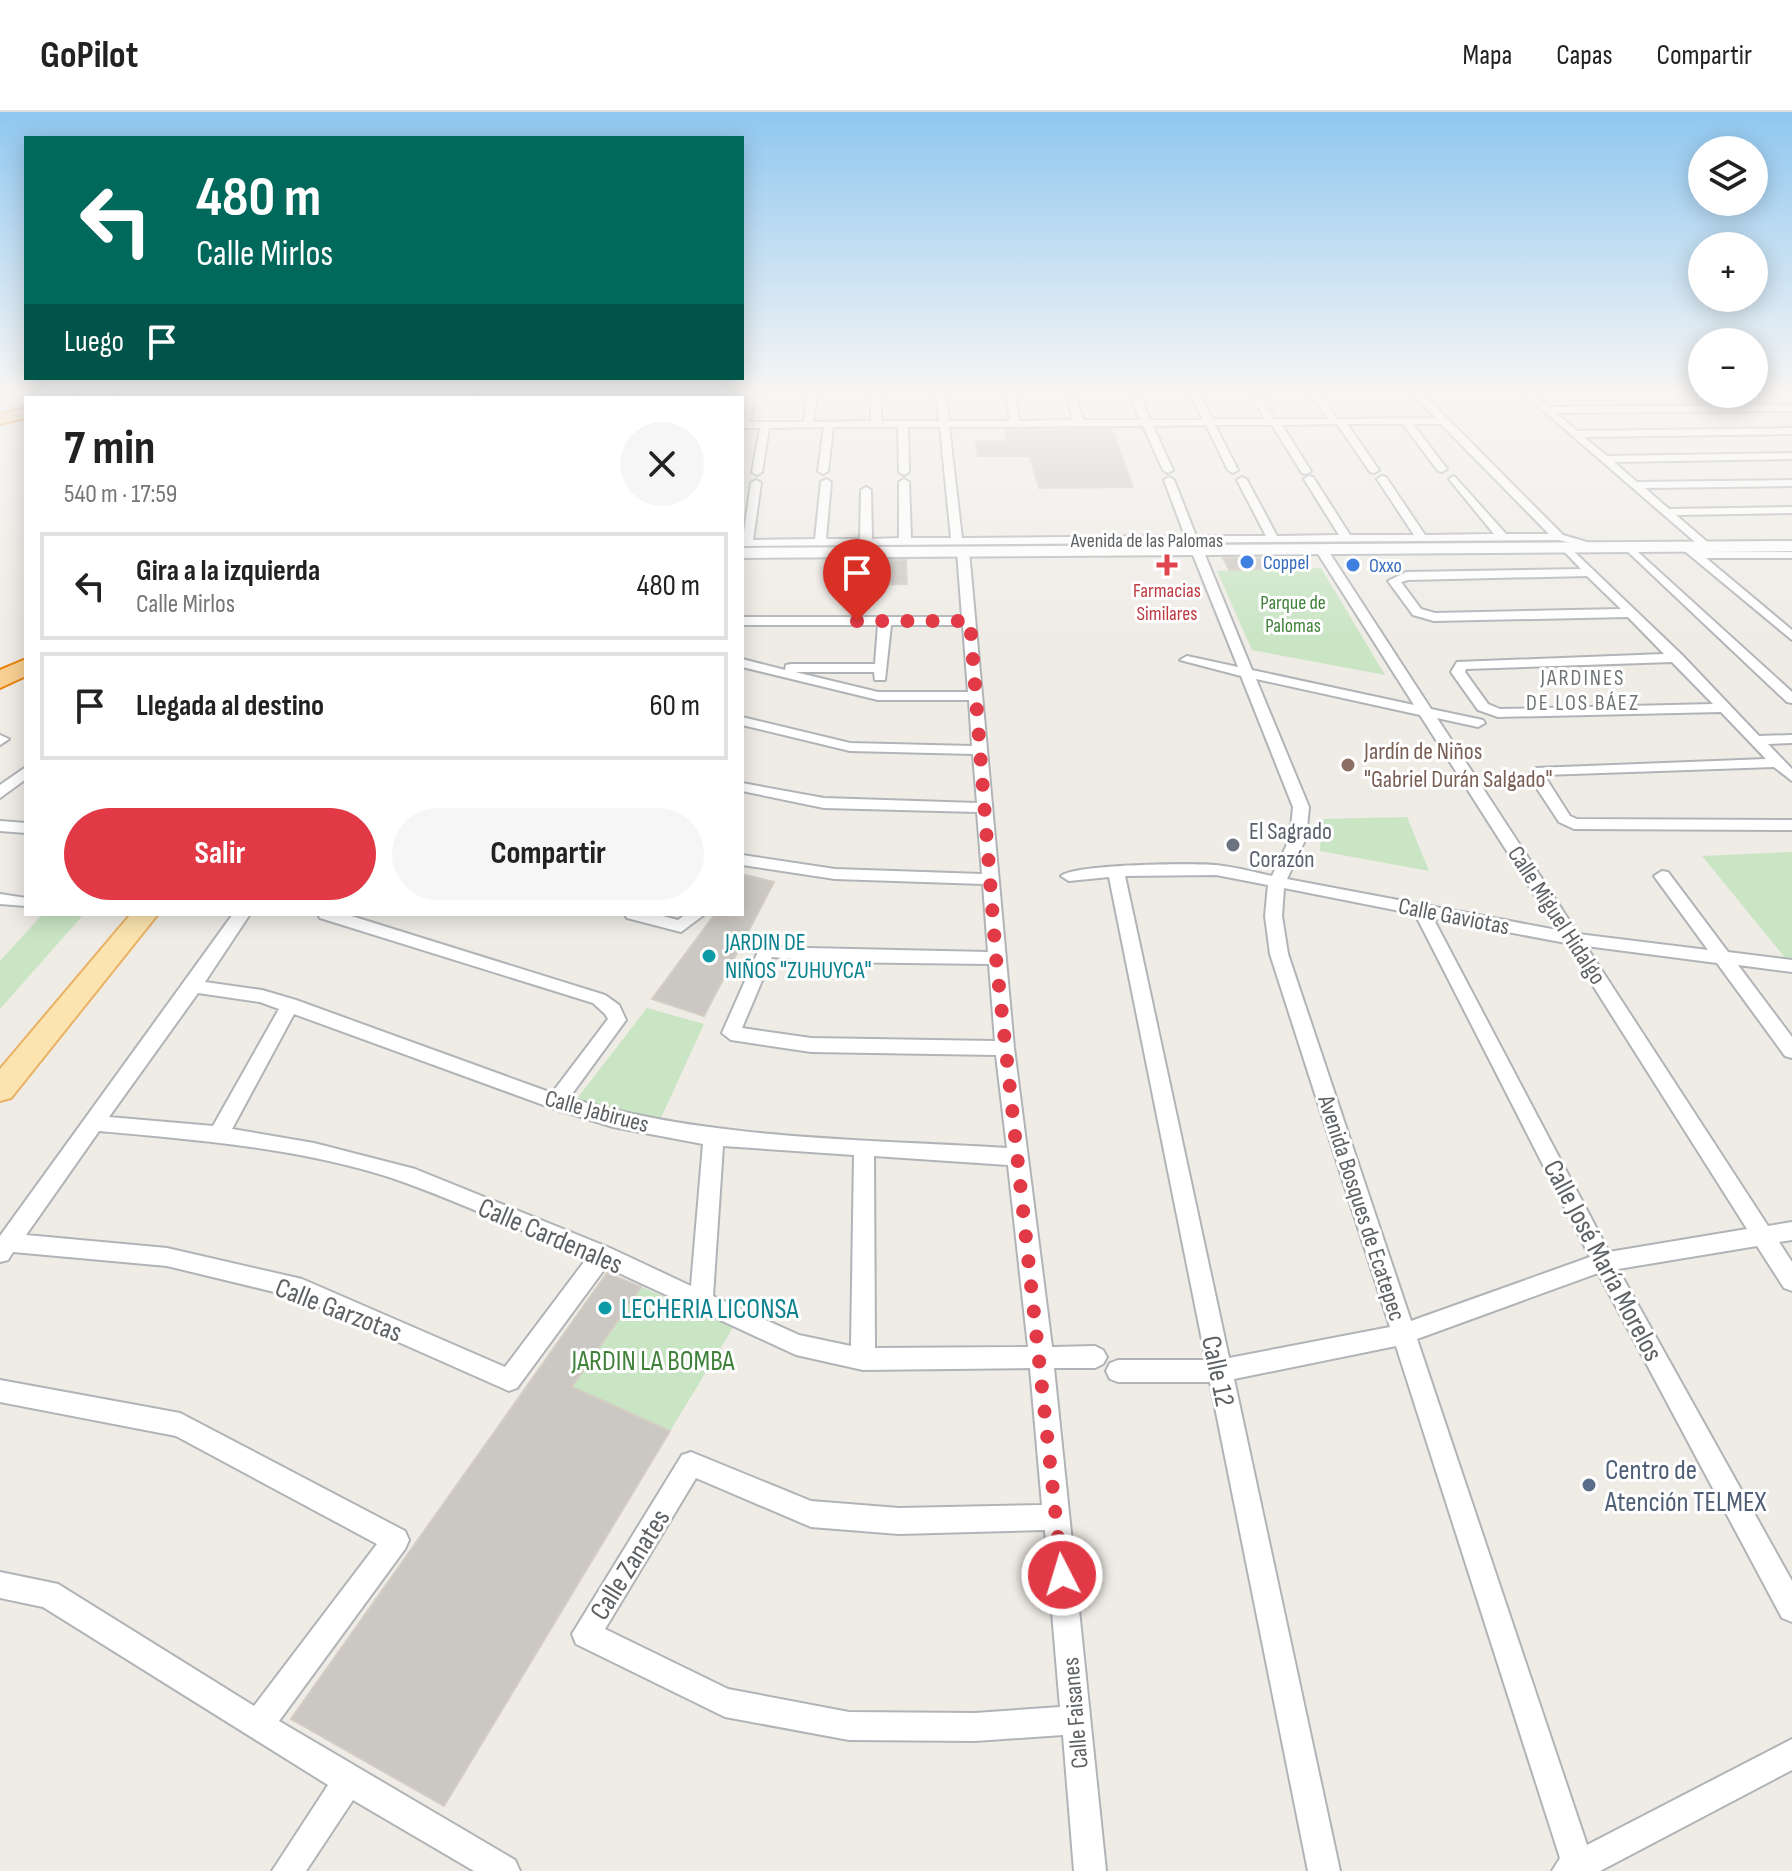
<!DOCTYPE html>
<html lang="es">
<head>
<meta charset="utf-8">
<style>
  body { margin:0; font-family:"Sofia Sans Condensed",sans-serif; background:#f6f6f6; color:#222; height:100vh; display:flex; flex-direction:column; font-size:30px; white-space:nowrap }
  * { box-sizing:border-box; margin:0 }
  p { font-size:26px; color:#767676 }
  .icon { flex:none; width:44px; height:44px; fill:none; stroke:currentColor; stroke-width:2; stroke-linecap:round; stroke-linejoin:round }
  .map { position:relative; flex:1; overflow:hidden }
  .drawer { position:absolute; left:24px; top:284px; width:720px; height:520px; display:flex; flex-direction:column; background:#fff; border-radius:0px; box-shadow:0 4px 20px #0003 }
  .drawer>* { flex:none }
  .hud { position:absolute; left:24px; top:24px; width:720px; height:244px; border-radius:0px; box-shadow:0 4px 20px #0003; background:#00695c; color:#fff; overflow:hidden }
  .controls { position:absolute; left:1688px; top:24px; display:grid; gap:16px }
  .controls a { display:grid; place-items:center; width:80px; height:80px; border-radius:50%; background:#fff; box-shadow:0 4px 20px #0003; font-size:40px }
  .pin { position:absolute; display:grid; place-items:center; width:68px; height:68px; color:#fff; margin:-82px -34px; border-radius:50% 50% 50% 0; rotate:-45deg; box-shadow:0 0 8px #0007 }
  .pin .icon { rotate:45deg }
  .me { position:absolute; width:88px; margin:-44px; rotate:355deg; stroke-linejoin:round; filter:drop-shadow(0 0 6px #0008) }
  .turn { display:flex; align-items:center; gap:28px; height:168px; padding:0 40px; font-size:36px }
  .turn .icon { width:104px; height:104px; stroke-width:2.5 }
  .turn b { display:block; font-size:56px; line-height:68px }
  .then { display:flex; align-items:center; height:76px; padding:0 40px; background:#0003; gap:16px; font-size:30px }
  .round { display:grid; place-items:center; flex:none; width:84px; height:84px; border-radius:42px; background:#f6f6f6 }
  .head { display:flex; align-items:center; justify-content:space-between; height:136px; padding:0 40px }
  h1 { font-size:48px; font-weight:700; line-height:60px }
  .button { display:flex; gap:16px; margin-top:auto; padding:16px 40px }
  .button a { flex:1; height:92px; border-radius:48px; background:#e13a46; color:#fff; font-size:32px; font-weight:700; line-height:92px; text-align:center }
  .button a+a { background:#f6f6f6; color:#222 }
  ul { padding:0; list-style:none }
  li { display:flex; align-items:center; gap:24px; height:108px; margin:0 16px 12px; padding:0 24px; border:4px solid #e0e0e0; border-radius:0px }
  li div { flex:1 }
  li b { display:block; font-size:30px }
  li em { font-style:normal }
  header { display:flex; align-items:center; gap:48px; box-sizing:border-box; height:112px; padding:0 40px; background:#fff; border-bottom:2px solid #e0e0e0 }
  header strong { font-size:38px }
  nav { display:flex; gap:44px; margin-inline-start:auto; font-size:28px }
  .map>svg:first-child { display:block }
</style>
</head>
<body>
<header>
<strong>GoPilot</strong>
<nav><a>Mapa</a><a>Capas</a><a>Compartir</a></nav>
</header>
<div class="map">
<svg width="1792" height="1759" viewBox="0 0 1792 1759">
  <rect width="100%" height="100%" fill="#efece6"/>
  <g fill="#c9e5c4">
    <polygon points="1321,456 1385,563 1252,538 1217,459"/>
    <polygon points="1407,705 1429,759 1320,739 1321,707"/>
    <polygon points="1792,740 1792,848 1787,848 1702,744"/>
    <polygon points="43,802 84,802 0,897 0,849"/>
    <polygon points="647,896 704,912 660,1008 576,988"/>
    <polygon points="641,1175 734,1214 670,1319 537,1259 548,1243 584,1259"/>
  </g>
  <g fill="#cbc7c2" stroke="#d4cdc4" stroke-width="2">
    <polygon points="1112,317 1133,375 1039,376 1030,344 978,344 976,329 1007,329 1005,318"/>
    <polygon points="1223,446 1267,446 1273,457 1229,458"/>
    <polygon points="845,448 906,448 907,472 844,473"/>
    <polygon points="742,762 774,770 704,904 652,887 715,802 742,802"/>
    <polygon points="607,1161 641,1175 572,1275 670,1319 444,1694 291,1607"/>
  </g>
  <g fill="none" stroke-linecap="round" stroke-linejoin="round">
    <g stroke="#b1b4b7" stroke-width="4">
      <g id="street">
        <polygon points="644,281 653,281 651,286 641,286"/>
        <polygon points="684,281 693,281 693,286 683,286"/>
        <path d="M746 281H755L750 310H804L808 281H817L813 310 871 309V281H881V309H939L936 281H946L949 309H1010L1006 281H1015L1019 309 1073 308 1066 281H1075L1083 308H1140L1129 281H1138L1150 308H1203L1190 281H1199L1212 307H1265L1250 281H1259L1274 307H1328L1310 281H1319L1337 307 1436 306 1412 281H1422L1563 423 1604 435 1598 438 1559 428 742 434 751 371 756 368 761 371 753 428 815 427 821 370 826 367 831 370 826 427H860L861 378 866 375 871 378 872 427 899 426V370L904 367 909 370 911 426H951L940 315H908L909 360 904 363 899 360 898 315H833L828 359 823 362 818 359 824 315 769 316 762 360 757 363 752 360 760 316H742ZM1337 312 1370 360 1374 361 1379 358 1347 312H1403L1438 359 1442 360 1447 357 1413 312H1441L1549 422H1506L1454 364 1449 367 1494 422 1425 423 1386 365 1382 364 1377 367 1414 423H1350L1313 365 1309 364 1304 367 1339 423 1277 424 1247 368 1242 365 1237 368 1266 424H1196L1174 368 1169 365 1164 368 1185 424 962 426 949 315 1143 314 1163 358 1168 361 1173 358 1153 314 1206 313 1228 358 1233 361 1238 358 1215 313H1272L1302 361 1306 362 1311 359 1282 313Z"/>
        <polygon points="1523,281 1533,281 1549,295 1792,293 1792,299 1556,301 1577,319 1792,316 1792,322 1584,325 1607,344 1792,341 1792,347 1614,350 1637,370 1792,368 1792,374 1645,376 1669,397 1792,395 1792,401 1676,403 1712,434 1702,436"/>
        <polygon points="1685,431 1697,439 1792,440 1792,446 1706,446 1792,518 1792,528 1681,436 1681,432"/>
        <path d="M1566 432 1682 543 1759 624 1792 623V631L1768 632 1792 657V669L1774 655 1544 663 1570 704 1577 707 1792 708V718L1574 717 1559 710 1528 663 1536 656 1766 647 1721 600 1498 605 1478 598 1451 560 1457 550 1664 542 1628 505 1434 509 1413 503 1388 469 1406 460 1581 457 1560 435ZM1587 464 1621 497 1435 501 1421 497 1401 470 1408 468ZM1672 550 1713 592 1500 597 1488 592 1465 560 1466 557Z"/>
        <polygon points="1629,432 1792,580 1792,591 1787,590 1625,437 1623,435"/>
        <path d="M1321 434 1327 437 1431 597 1483 608 1485 611 1478 615 1437 606 1578 822 1708 838 1654 764 1662 759 1668 760 1728 840 1792 848V860L1738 853 1792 925V946L1785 944 1717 851 1586 834 1768 1114 1792 1110V1128L1779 1130 1792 1150V1179L1784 1176 1757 1134 1618 1157 1792 1469V1510L1782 1506 1598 1161 1417 1227 1587 1733 1792 1627V1658L1600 1759H1552L1560 1746 1396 1234 1234 1267 1340 1759H1308L1210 1270H1118L1110 1267 1106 1259 1110 1251 1118 1248H1206L1109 765 1069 769 1061 764C1074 752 1193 751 1216 753 1235 755 1254 760 1272 764L1290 726 1293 695 1241 564 1180 548 1187 544 1238 555 1191 438 1193 436 1203 438 1252 558 1414 593 1315 437ZM1256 567 1420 603 1557 818 1287 767 1306 726 1309 695ZM1216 763 1268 773 1265 804 1270 842 1390 1215 1229 1246 1125 764ZM1284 776 1415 802 1590 1145 1411 1209 1288 842 1282 804ZM1433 806 1566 831 1747 1117 1609 1140Z"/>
        <path d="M963 436 969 439 1014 936 1052 1235 1095 1234 1103 1238 1107 1245 1103 1252 1095 1256H1054L1106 1759H1074L1063 1623 975 1629 849 1628 725 1605 576 1532 572 1522 682 1343 691 1340 811 1389 899 1396 1042 1393 1030 1256 863 1258 796 1243 606 1155 517 1276 509 1279 299 1186 167 1154 13 1140 8 1148 0 1150V1124L233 802H250L205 870 262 878 296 888 552 981 608 907 605 902 593 891 320 806 318 802H345L605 883 619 893 626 908 569 986C711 1028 860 1027 1007 1036L996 943 811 940 731 928 722 921 760 835 988 840 983 772 835 767 742 753V743L835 757 982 762 977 700 824 696 742 679V671L824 686 977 691 973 642 850 639 742 613V605L850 631 972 634 969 588H878L742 555V547L785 558 786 553 791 552H875L878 513H742V505H962L957 439ZM891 513H963L968 580H878L795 560H874L875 568H885ZM772 845 824 850 989 852 995 929 811 926 742 916ZM198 881 260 890 279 897 213 1014 109 1005ZM294 902 549 995 613 1015 703 1032 691 1174 610 1136 415 1057 314 1031 232 1017ZM99 1019C199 1028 312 1037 406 1071 467 1093 527 1121 587 1146L505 1255 302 1167 167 1136 26 1123ZM723 1034 854 1043 851 1234 799 1223 713 1184ZM874 1044 1008 1053 1028 1235 875 1236ZM696 1366 811 1415 899 1422 1045 1418 1060 1595 975 1601 849 1600 728 1577 605 1517Z"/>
        <polygon points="0,623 9,627 0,633"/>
        <polygon points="26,655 26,667 0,686 0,673"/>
        <polygon points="0,709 26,711 26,721 0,719"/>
        <polygon points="0,782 26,786 26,794 0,792"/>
        <polygon points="625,802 655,802 678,808 686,802 705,802 681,820 627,806"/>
        <polygon points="0,1268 180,1301 405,1419 409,1428 405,1437 279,1609 515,1748 520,1759 474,1759 353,1688 306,1759 272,1759 328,1673 43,1495 0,1486 0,1460 58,1472 254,1594 377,1432 176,1324 0,1290"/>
      </g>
    </g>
    <g stroke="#b2b6ba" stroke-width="4">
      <polygon id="secondary" points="1792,429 1792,439 742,446 742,436"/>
    </g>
    <g stroke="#eab164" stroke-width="4">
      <g id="primary">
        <polygon points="569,281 583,281 580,286 566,286"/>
        <polygon points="131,802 158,802 11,986 0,989 0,957"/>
      </g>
    </g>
    <g stroke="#e9830c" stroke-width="4">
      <g id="highway">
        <polygon points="49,281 80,281 73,286 43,286"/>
        <polygon points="90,281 121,281 114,286 84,286"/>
        <polygon points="479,281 497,281 494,286 475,286"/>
        <polygon points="26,296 26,306 0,312 0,302"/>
        <polygon points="26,547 26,564 0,576 0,558"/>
      </g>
    </g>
    <use href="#street" fill="#fff" fill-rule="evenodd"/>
    <use href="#secondary" fill="#fff" fill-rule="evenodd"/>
    <use href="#primary" fill="#fbe4af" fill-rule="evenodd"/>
    <use href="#highway" fill="#f8d094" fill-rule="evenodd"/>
  </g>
  <linearGradient id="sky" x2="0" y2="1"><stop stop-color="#8fc7f0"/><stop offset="0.53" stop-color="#f8f6f4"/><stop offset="1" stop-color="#f8f6f4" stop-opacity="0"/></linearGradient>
  <rect width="1792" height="528" fill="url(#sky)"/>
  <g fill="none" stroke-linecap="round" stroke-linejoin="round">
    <polyline stroke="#e13a46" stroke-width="14" stroke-dasharray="0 25.2" points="857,509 970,509 996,846 1062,1463"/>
  </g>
  <g fill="#3f7fe0" stroke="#fff" stroke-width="3">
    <circle cx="1247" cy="450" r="8"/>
    <circle cx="1353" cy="453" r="8"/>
  </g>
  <path fill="#e0444e" stroke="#fff" stroke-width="3" d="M1163 441h8v8h8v8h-8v8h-8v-8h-8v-8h8z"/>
  <circle fill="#8d6e63" stroke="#fff" stroke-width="3" cx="1348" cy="653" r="8"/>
  <circle fill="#6b7280" stroke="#fff" stroke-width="3" cx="1233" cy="733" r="8"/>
  <g fill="#0f9aa8" stroke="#fff" stroke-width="3">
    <circle cx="709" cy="844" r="8"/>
    <circle cx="605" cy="1196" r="8"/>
  </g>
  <circle fill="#5c6f8a" stroke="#fff" stroke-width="3" cx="1589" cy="1373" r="8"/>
  <g text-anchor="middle" stroke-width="6" stroke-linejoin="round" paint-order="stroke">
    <g font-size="20" fill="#5e6265" stroke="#fff">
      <text x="1147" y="435">Avenida de las Palomas</text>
    </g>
    <g font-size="20" fill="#366cbe" stroke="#fff" text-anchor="start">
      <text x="1263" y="457">Coppel</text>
      <text x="1369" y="460">Oxxo</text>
    </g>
    <g font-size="20" fill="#be3a42" stroke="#fff">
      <text x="1167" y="485">Farmacias<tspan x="1167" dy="23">Similares</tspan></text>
    </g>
    <g font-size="20" fill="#408139" stroke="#fff">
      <text x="1293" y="497">Parque de<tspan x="1293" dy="23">Palomas</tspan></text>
    </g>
    <g font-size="22" letter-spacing="2" fill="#6f7477" stroke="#fff">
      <text x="1583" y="573">JARDINES<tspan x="1583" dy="25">DE LOS BÁEZ</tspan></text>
    </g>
    <g font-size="24" fill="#785e54" stroke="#fff" text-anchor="start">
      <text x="1364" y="647">Jardín de Niños<tspan x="1364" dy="28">"Gabriel Durán Salgado"</tspan></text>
    </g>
    <g font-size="24" fill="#5b616d" stroke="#fff" text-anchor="start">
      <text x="1249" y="727">El Sagrado<tspan x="1249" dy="28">Corazón</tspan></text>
    </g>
    <g font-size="24" fill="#5e6265" stroke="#fff">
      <text transform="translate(1557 803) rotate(57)" y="8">Calle Miguel Hidalgo</text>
      <text transform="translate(1454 804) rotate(11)" y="8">Calle Gaviotas</text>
      <text transform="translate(597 999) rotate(15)" y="8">Calle Jabirues</text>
      <text transform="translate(1362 1096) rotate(72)" y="8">Avenida Bosques de Ecatepec</text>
      <text transform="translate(1075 1601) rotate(-95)" y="8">Calle Faisanes</text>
    </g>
    <g font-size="24" fill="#0d838f" stroke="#fff" text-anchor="start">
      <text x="725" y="838">JARDIN DE<tspan x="725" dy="28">NIÑOS "ZUHUYCA"</tspan></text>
    </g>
    <g font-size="28" fill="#5e6265" stroke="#fff">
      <text transform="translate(551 1123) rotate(23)" y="10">Calle Cardenales</text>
      <text transform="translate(1604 1148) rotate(62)" y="10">Calle José María Morelos</text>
      <text transform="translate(339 1197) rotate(21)" y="10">Calle Garzotas</text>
      <text transform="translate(1219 1259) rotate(78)" y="10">Calle 12</text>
      <text transform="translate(629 1452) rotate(-58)" y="10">Calle Zanates</text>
    </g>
    <g font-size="28" fill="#0d838f" stroke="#fff" text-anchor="start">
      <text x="621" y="1206">LECHERIA LICONSA</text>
    </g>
    <g font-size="28" fill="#408139" stroke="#fff">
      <text x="653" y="1258">JARDIN LA BOMBA</text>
    </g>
    <g font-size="28" fill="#4e5e75" stroke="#fff" text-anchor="start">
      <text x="1605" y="1367">Centro de<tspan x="1605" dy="32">Atención TELMEX</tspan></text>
    </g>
  </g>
</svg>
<div class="controls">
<a><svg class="icon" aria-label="layers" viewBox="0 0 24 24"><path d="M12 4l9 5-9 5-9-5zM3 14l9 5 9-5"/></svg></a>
<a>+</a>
<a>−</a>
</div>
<div class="pin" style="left:857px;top:509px;background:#d93025"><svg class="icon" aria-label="arrive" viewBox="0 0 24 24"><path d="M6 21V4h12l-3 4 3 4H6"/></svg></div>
<svg class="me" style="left:1062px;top:1463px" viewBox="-20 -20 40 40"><circle r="17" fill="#e13a46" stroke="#fff" stroke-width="3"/><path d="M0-11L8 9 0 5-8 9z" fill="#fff"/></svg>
<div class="hud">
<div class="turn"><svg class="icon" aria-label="left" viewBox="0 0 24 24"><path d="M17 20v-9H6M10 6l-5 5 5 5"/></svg><div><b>480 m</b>Calle Mirlos</div></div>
<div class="then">Luego<svg class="icon" aria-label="arrive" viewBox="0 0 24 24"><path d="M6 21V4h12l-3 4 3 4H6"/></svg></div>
</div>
<section class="drawer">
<div class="head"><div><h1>7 min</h1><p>540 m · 17:59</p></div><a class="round"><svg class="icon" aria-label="close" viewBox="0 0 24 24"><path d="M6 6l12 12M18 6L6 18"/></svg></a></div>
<ul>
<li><svg class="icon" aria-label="left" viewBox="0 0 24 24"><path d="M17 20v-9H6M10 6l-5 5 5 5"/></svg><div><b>Gira a la izquierda</b><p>Calle Mirlos</p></div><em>480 m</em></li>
<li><svg class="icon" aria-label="arrive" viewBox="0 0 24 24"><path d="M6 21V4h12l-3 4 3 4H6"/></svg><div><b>Llegada al destino</b></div><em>60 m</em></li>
</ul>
<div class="button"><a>Salir</a><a>Compartir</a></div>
</section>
</div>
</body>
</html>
